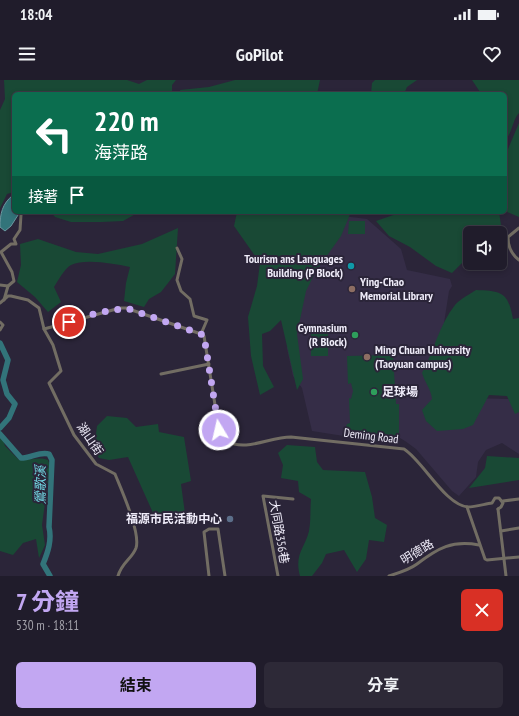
<!DOCTYPE html>
<html lang="zh-TW">
<head>
<meta charset="utf-8">
<style>
  body { margin:0; font-family:"PT Sans Narrow","Noto Sans TC",sans-serif; background:#2d2937; color:#f1f3f6; height:100vh; display:flex; flex-direction:column; font-size:15px; white-space:nowrap }
  * { box-sizing:border-box; margin:0 }
  p { font-size:13px; color:#a2a1a9 }
  .icon { flex:none; width:22px; height:22px; fill:none; stroke:currentColor; stroke-width:2; stroke-linecap:round; stroke-linejoin:round }
  .map { position:relative; height:496px; overflow:hidden }
  .sheet { display:flex; flex-direction:column; background:#201c2b; flex:1 }
  .sheet>* { flex:none }
  .banner { position:absolute; left:12px; top:12px; width:495px; height:122px; border-radius:6px; box-shadow:0 2px 6px #0003,0 0 0 1px #3d3a47; background:#0b6e4f; color:#fff; overflow:hidden }
  .buttons { position:absolute; left:463px; top:146px; display:grid; gap:8px }
  .buttons a { display:grid; place-items:center; width:44px; height:44px; border-radius:6px; background:#201c2b; box-shadow:0 2px 6px #0003,0 0 0 1px #3d3a47; font-size:20px }
  .pin { position:absolute; display:grid; place-items:center; width:34px; height:34px; color:#fff; margin:-17px; border:2px solid #fff; border-radius:50%; box-shadow:0 1px 4px #0007 }
  .me { position:absolute; width:44px; margin:-22px; rotate:351deg; stroke-linejoin:round; filter:drop-shadow(0 0 3px #0008) }
  .turn { display:flex; align-items:center; gap:14px; height:84px; padding:0 16px; font-size:18px }
  .turn .icon { width:52px; height:52px; stroke-width:2.5 }
  .turn b { display:block; font-size:28px; line-height:34px }
  .then { display:flex; align-items:center; height:38px; padding:0 16px; background:#0003; gap:8px; font-size:15px }
  .round { display:grid; place-items:center; flex:none; width:42px; height:42px; border-radius:6px; background:#2d2937 }
  .summary { display:flex; align-items:center; justify-content:space-between; height:68px; padding:0 16px }
  h1 { font-size:24px; font-weight:700; line-height:30px; color:#c2a7f2 }
  .action { display:flex; gap:8px; margin-top:auto; padding:8px 16px }
  .action a { flex:1; height:46px; border-radius:6px; background:#c2a7f2; color:#111; font-size:16px; font-weight:700; line-height:46px; text-align:center }
  .action a+a { background:#2d2937; color:#f1f3f6 }
  .status { display:flex; justify-content:space-between; align-items:center; height:28px; padding:0 20px; background:#201c2b; direction:ltr }
  .status svg { height:11px; fill:currentColor }
  header { display:flex; justify-content:space-between; align-items:center; height:52px; padding:0 16px; background:#201c2b; font-size:18px; font-weight:700 }
  .map>svg:first-child { display:block }
</style>
</head>
<body>
<div class="status"><b>18:04</b><svg viewBox="0 0 49 12"><path d="M0 12V9h3v3zM5 12V6h3v6zM10 12V3h3v9zM15 12V0h3v12zM26 1h20v11H26zM47 4h2v5h-2z"/></svg></div>
<header><svg class="icon" aria-label="menu" viewBox="0 0 24 24"><path d="M4 6h16M4 12h16M4 18h16"/></svg>GoPilot<svg class="icon" aria-label="heart" viewBox="0 0 24 24"><path d="M12 20l-8-8c-3-5 5-10 8-4 3-6 11-1 8 4z"/></svg></header>
<div class="map">
<svg width="519" height="496" viewBox="0 0 519 496">
  <rect width="100%" height="100%" fill="#2b2539"/>
  <polygon fill="#352d47" points="343,136 367,139 401,169 407,190 450,199 452,206 449,211 444,243 444,268 469,318 508,319 519,322 519,374 502,363 486,370 478,382 476,397 459,416 452,411 416,369 405,361 400,358 390,362 382,362 312,351 302,308 293,296 287,268 294,205"/>
  <g fill="#194935">
    <polygon points="4,0 127,0 139,4 147,0 176,0 172,5 172,14 14,14 14,112 7,114 0,128 0,30 5,19"/>
    <polygon points="235,0 320,0 317,14 181,14 180,10 209,7"/>
    <polygon points="375,0 417,0 407,7 404,14 371,14 372,3"/>
    <path d="M472 0H519V33C512 41 513 51 505 61V14H479L480 12Z"/>
    <polygon points="519,43 519,137 505,131 505,76"/>
    <polygon points="51,132 139,132 123,141 101,142 71,142 55,137"/>
    <polygon points="237,132 386,132 379,135 351,132 341,156 316,191 306,211 297,254 303,299 297,310 281,240 270,251 262,254 263,286 274,307 260,315 251,276 248,237 257,206 260,183 234,146"/>
    <polygon points="402,132 446,132 450,134 452,132 499,132 501,145 493,153 470,153 470,175 452,193 436,186 410,167 389,156 376,141"/>
    <polygon points="349,141 365,141 365,154 348,154"/>
    <path d="M178 148 175 194 161 212 149 219 144 227 124 221 126 203 130 187C116 184 85 178 71 185 64 189 58 201 54 207L61 222 48 232 35 217 17 202 21 185 20 164 38 159 76 172 98 174 142 164Z"/>
    <path d="M476 210C502 211 508 212 513 239L519 238V332L515 334 507 316 489 315 473 345 463 349 437 351 426 341 422 330 432 319C431 309 425 303 422 293 434 271 439 245 455 225 460 219 470 214 476 210Z"/>
    <rect x="311" y="251" width="17" height="25"/>
    <path d="M393 275 396 324H399V352L396 359C387 366 355 358 342 356L347 344 350 343 349 318 351 319 353 311 351 303 348 304 347 276Z"/>
    <polygon points="107,336 127,338 136,347 158,344 159,352 184,357 191,401 181,404 186,441 158,444 128,377 109,380 99,378 88,362 96,354 97,346"/>
    <path d="M0 350 5 366 19 380C30 381 38 376 48 380L50 386 42 445 45 465 39 478 36 459 23 463 13 475 0 471Z"/>
    <path d="M287 365 315 367 317 382 323 390 365 392 372 417 375 438 387 445 384 462 369 460 366 479 357 492 344 470 326 474 322 483 312 496H300C294 474 305 468 309 451 311 441 310 429 311 419L299 412 298 401 281 398 283 385 278 373Z"/>
    <polygon points="487,376 519,378 519,400 469,408 485,388"/>
  </g>
  <path fill="#32747a" stroke="#6b98a0" d="M13 115 14 132H20L11 146 5 151 0 147C0 134 2 124 13 115Z"/>
  <g fill="none" stroke-linecap="round" stroke-linejoin="round">
    <g stroke="#32747a" stroke-width="5.5">
      <polyline points="0,263 8,280 3,300 7,314 15,324 9,338 0,348"/>
      <path d="M0 354 21 378C31 378 40 371 49 374L52 380 49 447C52 460 48 472 43 484L50 496"/>
    </g>
    <g stroke="#726d63" stroke-width="3">
      <path d="M519 148 508 157C508 167 511 174 519 180"/>
      <polyline points="177,168 182,179 177,200 181,211 190,219 194,236 207,240 201,254"/>
      <polyline points="0,205 8,206"/>
      <polyline points="4,220 8,206 14,201 12,192 1,172 11,164 16,164 14,159 20,150 21,135"/>
      <path d="M0 223 8 216H11L28 220 39 228 44 249 53 265 61 291 49 303 74 355 96 384 115 394C121 409 141 453 136 468 132 479 122 482 118 496"/>
      <polyline points="0,242 3,245 0,250"/>
      <path d="M44 249 120 228H126L201 254 204 256 219 350 226 361C247 372 269 357 291 357L404 369C423 381 445 425 468 427 475 427 485 424 492 423L495 418H499L503 423 501 427 498 429"/>
      <polyline points="161,294 209,284"/>
      <polyline points="503,421 519,419"/>
      <polyline points="467,427 485,479 487,480 519,477"/>
      <polyline points="498,429 506,496"/>
      <polyline points="501,451 519,448"/>
      <polyline points="209,496 204,452 209,449 218,449 225,496"/>
      <polyline points="278,496 263,416 293,419"/>
      <path d="M389 496C398 493 409 490 417 484 438 468 452 460 479 465"/>
    </g>
  </g>
  <g fill="none" stroke-linecap="round" stroke-linejoin="round">
    <polyline stroke="#c2a7f2" stroke-width="7" stroke-dasharray="0 12.6" points="69,242 97,233 126,228 201,254 204,256 219,350"/>
  </g>
  <circle fill="#0f9aa8" stroke="#2b2539" stroke-width="1.5" cx="351" cy="186" r="4"/>
  <g fill="#8d6e63" stroke="#2b2539" stroke-width="1.5">
    <circle cx="352" cy="209" r="4"/>
    <circle cx="367" cy="277" r="4"/>
  </g>
  <g fill="#2e9e5b" stroke="#2b2539" stroke-width="1.5">
    <circle cx="355" cy="255" r="4"/>
    <circle cx="374" cy="312" r="4"/>
  </g>
  <circle fill="#5c6f8a" stroke="#2b2539" stroke-width="1.5" cx="230" cy="439" r="4"/>
  <g text-anchor="middle" stroke-width="4" stroke-linejoin="round" paint-order="stroke">
    <g font-size="12" font-weight="bold" fill="#efecf9" stroke="#2b2539" text-anchor="end">
      <text x="343" y="183">Tourism ans Languages<tspan x="343" dy="14">Building (P Block)</tspan></text>
      <text x="360" y="206" text-anchor="start">Ying-Chao<tspan x="360" dy="14">Memorial Library</tspan></text>
      <text x="347" y="252">Gymnasium<tspan x="347" dy="14">(R Block)</tspan></text>
      <text x="375" y="274" text-anchor="start">Ming Chuan University<tspan x="375" dy="14">(Taoyuan campus)</tspan></text>
      <text x="382" y="316" text-anchor="start">足球場</text>
      <text x="222" y="443">福源市民活動中心</text>
    </g>
    <g font-size="12" fill="#efecf9" stroke="#2b2539">
      <text transform="translate(371 356) rotate(7)" y="4">Deming Road</text>
      <text transform="translate(90 359) rotate(56)" y="4">湖山街</text>
      <text transform="translate(279 452) rotate(80)" y="4">大同路356巷</text>
      <text transform="translate(417 472) rotate(-31)" y="4">明德路</text>
    </g>
    <g font-size="13" font-style="italic" fill="#72d9e4" stroke="#2b2539">
      <text transform="translate(40 405) rotate(-90)" y="5">鶯歌溪</text>
    </g>
  </g>
</svg>
<div class="buttons">
<a><svg class="icon" aria-label="sound" viewBox="0 0 24 24"><path d="M4 9h4l5-4v14l-5-4H4zM17 9q2 3 0 6"/></svg></a>
</div>
<div class="pin" style="left:69px;top:242px;background:#d93025"><svg class="icon" aria-label="arrive" viewBox="0 0 24 24"><path d="M6 21V4h12l-3 4 3 4H6"/></svg></div>
<svg class="me" style="left:219px;top:350px" viewBox="-20 -20 40 40"><circle r="17" fill="#c2a7f2" stroke="#fff" stroke-width="3"/><path d="M0-11L8 9 0 5-8 9z" fill="#fff"/></svg>
<div class="banner">
<div class="turn"><svg class="icon" aria-label="left" viewBox="0 0 24 24"><path d="M17 20v-9H6M10 6l-5 5 5 5"/></svg><div><b>220 m</b>海萍路</div></div>
<div class="then">接著<svg class="icon" aria-label="arrive" viewBox="0 0 24 24"><path d="M6 21V4h12l-3 4 3 4H6"/></svg></div>
</div>
</div>
<section class="sheet">
<div class="summary"><div><h1>7 分鐘</h1><p>530 m · 18:11</p></div><a class="round" style="background:#d93025;color:#fff"><svg class="icon" aria-label="close" viewBox="0 0 24 24"><path d="M6 6l12 12M18 6L6 18"/></svg></a></div>
<div class="action"><a>結束</a><a>分享</a></div>
</section>
</body>
</html>
